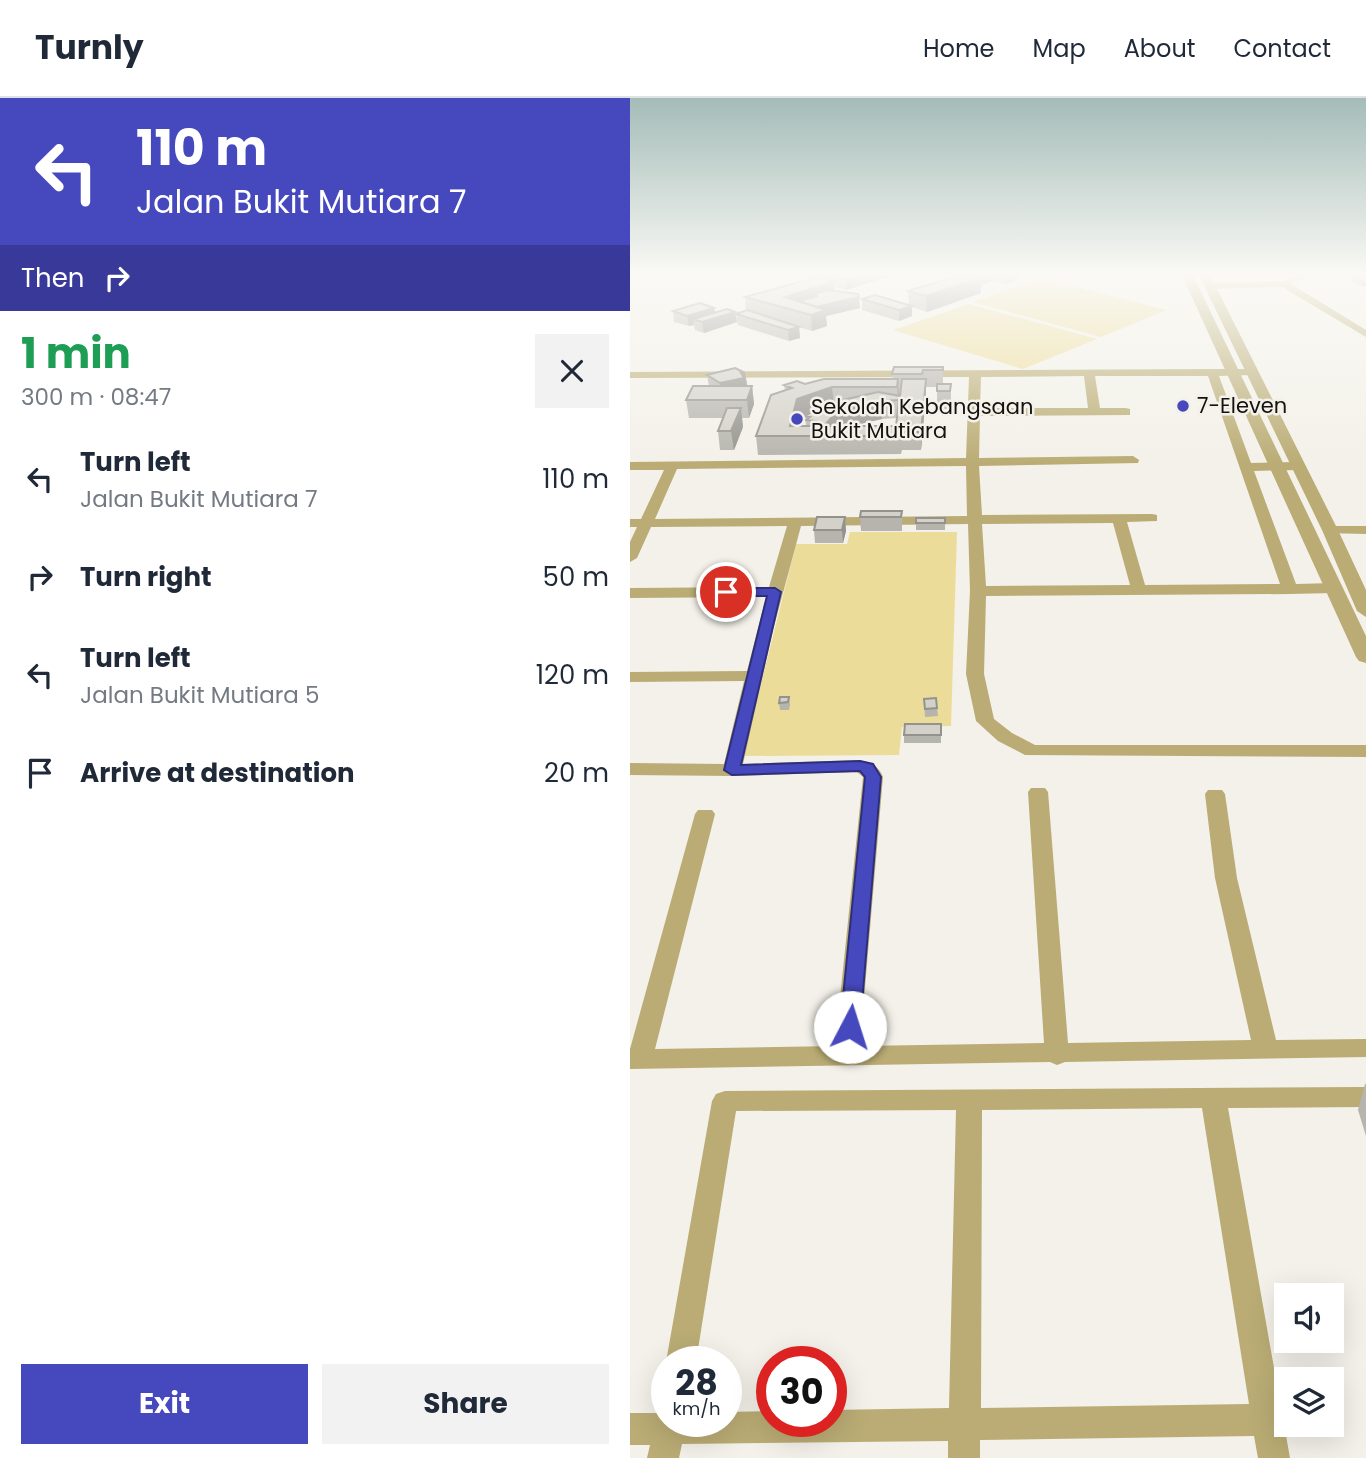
<!DOCTYPE html>
<html lang="en">
<head>
<meta charset="utf-8">
<style>
  body { margin:0; font-family:Poppins,sans-serif; background:#f2f2f3; color:#1f2937; height:100vh; display:flex; flex-direction:column; font-size:26px; white-space:nowrap }
  * { box-sizing:border-box; margin:0 }
  p { font-size:23px; color:#747a83 }
  .icon { flex:none; width:38px; height:38px; fill:none; stroke:currentColor; stroke-width:2; stroke-linecap:round; stroke-linejoin:round }
  .map { position:relative; flex:1; overflow:hidden }
  .sheet { display:flex; flex-direction:column; background:#fff; width:630px }
  .sheet>* { flex:none }
  .banner { background:#4648be; color:#fff; overflow:hidden }
  .fabs { position:absolute; left:644px; top:1185px; display:grid; gap:14px }
  .fabs a { display:grid; place-items:center; width:70px; height:70px; border-radius:0px; background:#fff; box-shadow:0 7px 28px #0002; font-size:35px }
  .speed { position:absolute; left:21px; top:1248px; display:flex; gap:14px; font-size:35px; font-weight:700; text-align:center }
  .speed>* { display:grid; place-content:center; width:91px; height:91px; border-radius:50%; background:#fff; box-shadow:0 7px 28px #0002; line-height:1 }
  .speed small { font-size:18px; font-weight:400 }
  .speed .limit { border:10px solid #d22; background:#fff; color:#111 }
  .pin { position:absolute; display:grid; place-items:center; width:60px; height:60px; color:#fff; margin:-30px; border:4px solid #fff; border-radius:50%; box-shadow:0 2px 7px #0007 }
  .me { position:absolute; width:77px; margin:-38px; rotate:5deg; stroke-linejoin:round; filter:drop-shadow(0 0 5px #0008) }
  .turn { display:flex; align-items:center; gap:24px; height:147px; padding:0 21px; font-size:32px }
  .turn .icon { width:91px; height:91px; stroke-width:2.5 }
  .turn b { display:block; font-size:49px; line-height:60px }
  .then { display:flex; align-items:center; height:66px; padding:0 21px; background:#0003; gap:14px; font-size:26px }
  .round { display:grid; place-items:center; flex:none; width:74px; height:74px; border-radius:0px; background:#f2f2f3 }
  .head { display:flex; align-items:center; justify-content:space-between; height:119px; padding:0 21px }
  h1 { font-size:42px; font-weight:700; line-height:52px; color:#1e9e55 }
  .action { display:flex; gap:14px; margin-top:auto; padding:14px 21px }
  .action a { flex:1; height:80px; border-radius:0px; background:#4648be; color:#fff; font-size:28px; font-weight:700; line-height:80px; text-align:center }
  .action a+a { background:#f2f2f3; color:#1f2937 }
  ul { padding:0; list-style:none }
  li { display:flex; align-items:center; gap:21px; height:98px; padding:0 21px }
  li div { flex:1 }
  li b { display:block; font-size:26px }
  li em { font-style:normal }
  header { display:flex; align-items:center; gap:42px; box-sizing:border-box; height:98px; padding:0 35px; background:#fff; border-bottom:2px solid #e0e1e3 }
  header strong { font-size:33px }
  nav { display:flex; gap:38px; margin-inline-start:auto; font-size:24px }
  main { display:flex; flex:1; min-height:0 }
  .map>svg:first-child { display:block }
</style>
</head>
<body>
<header>
<strong>Turnly</strong>
<nav><a>Home</a><a>Map</a><a>About</a><a>Contact</a></nav>
</header>
<main>
<section class="sheet">
<div class="banner">
<div class="turn"><svg class="icon" aria-label="left" viewBox="0 0 24 24"><path d="M17 20v-9H6M10 6l-5 5 5 5"/></svg><div><b>110 m</b>Jalan Bukit Mutiara 7</div></div>
<div class="then">Then<svg class="icon" aria-label="right" viewBox="0 0 24 24"><path d="M7 20v-9h11M14 6l5 5-5 5"/></svg></div>
</div>
<div class="head"><div><h1>1 min</h1><p>300 m · 08:47</p></div><a class="round"><svg class="icon" aria-label="close" viewBox="0 0 24 24"><path d="M6 6l12 12M18 6L6 18"/></svg></a></div>
<ul>
<li><svg class="icon" aria-label="left" viewBox="0 0 24 24"><path d="M17 20v-9H6M10 6l-5 5 5 5"/></svg><div><b>Turn left</b><p>Jalan Bukit Mutiara 7</p></div><em>110 m</em></li>
<li><svg class="icon" aria-label="right" viewBox="0 0 24 24"><path d="M7 20v-9h11M14 6l5 5-5 5"/></svg><div><b>Turn right</b></div><em>50 m</em></li>
<li><svg class="icon" aria-label="left" viewBox="0 0 24 24"><path d="M17 20v-9H6M10 6l-5 5 5 5"/></svg><div><b>Turn left</b><p>Jalan Bukit Mutiara 5</p></div><em>120 m</em></li>
<li><svg class="icon" aria-label="arrive" viewBox="0 0 24 24"><path d="M6 21V4h12l-3 4 3 4H6"/></svg><div><b>Arrive at destination</b></div><em>20 m</em></li>
</ul>
<div class="action"><a>Exit</a><a>Share</a></div>
</section>
<div class="map">
<svg width="736" height="1360" viewBox="0 0 736 1360">
  <rect width="100%" height="100%" fill="#f3f1e9"/>
  <g fill="#ecdc99">
    <polygon points="411,180 537,212 471,239 343,204"/>
    <polygon points="339,206 467,241 393,271 263,232"/>
    <polygon points="220,434 327,434 321,628 272,629 269,657 113,658 166,446 217,446"/>
  </g>
  <g fill="none" stroke-linecap="round" stroke-linejoin="round">
    <g fill="#baac74" fill-rule="evenodd">
      <polygon points="672,175 685,175 661,186 736,232 736,239 652,189 579,191 574,188 579,185 653,183"/>
      <path d="M582 271H620L626 274 620 277 589 278 621 365 668 364 675 368 668 372 624 373 666 486 704 485 712 490 704 495 660 496 356 498 354 576 364 621 382 635 405 647H736V659L395 657 368 643 346 623 336 576 340 493 338 426 171 428 143 532 113 666 230 662C241 665 249 668 253 679L230 948 414 945 398 694 401 690H415L418 694 438 945 621 942 585 780 575 696 578 692H592L595 696 607 780 646 942 736 941V959L435 964 427 967 420 964 0 971V951L65 716 68 712H82L85 716 25 951 205 948 233 679 227 674 102 678 0 677V665L94 666 114 583 0 584V574L117 573 136 499 0 500V490L139 489 157 428 21 429 7 460 0 464V444L7 429H0V421H11L34 372H0V364L336 360 339 279 0 280V274ZM454 278 458 310H350L351 279ZM465 278H578L650 486 515 487 497 424 527 423V417L522 416 352 417 349 368 508 365 509 362 503 358 349 360 350 318 500 317V311L496 310H470ZM336 368 337 418 25 421 47 371ZM483 425 500 487 356 488 352 426Z"/>
      <polygon points="700,428 736,428 736,436 695,435 693,432"/>
      <path d="M736 989V1009L598 1010 660 1360H628L624 1338 350 1342V1360H318V1343L52 1346 49 1360H17L20 1347H0V1315H29L37 1309V1323H96V1314L142 1313V1323H201V1312L319 1310 326 1012 106 1013 66 1264H37V1267L36 1264 82 1003 86 996 95 993ZM572 1010 619 1306 351 1310 352 1012Z"/>
    </g>
    <g fill="#baac74" fill-rule="evenodd">
      <polygon points="551,175 562,175 736,538 736,565 729,563 726,559"/>
      <polygon points="568,175 579,175 708,432 736,492 736,519 727,513 692,432"/>
    </g>
  </g>
  <g fill="#b5b4ad" fill-rule="evenodd">
    <polygon points="178,175 269,175 216,192 205,189 205,193 230,210 196,218 197,228 182,233 169,229 170,240 159,243 108,227 106,216 116,213 115,199 180,181 179,181"/>
    <polygon points="336,175 387,175 387,182 375,186 363,183 351,187 351,195 297,214 282,209 282,218 269,223 232,212 232,201 279,207 278,193"/>
    <polygon points="721,177 736,178 736,188 731,188 720,182"/>
    <polygon points="84,210 85,214 105,214 107,224 74,235 65,232 64,227 59,228 44,224 43,213"/>
    <path d="M313 269V286H321V311H307V289H296V298L291 352H272L271 356 128 357 126 338 155 292 154 287 263 281 262 276ZM181 315 175 318 176 328H167L169 319ZM267 320 266 328H221L252 321Z"/>
    <polygon points="115,275 117,288 122,288 124,306 119,320 112,320 113,329 104,352 90,352 88,333 94,320 59,320 56,302 79,288 77,277"/>
    <polygon points="272,413 272,433 231,433 230,419"/>
    <polygon points="215,419 216,433 213,445 185,445 184,432"/>
    <rect x="286" y="420" width="29" height="12"/>
    <polygon points="159,599 160,607 159,612 150,612 149,605"/>
    <polygon points="306,600 308,618 295,619 294,601"/>
    <polygon points="311,626 311,645 274,645 274,637"/>
    <polygon points="735,986 736,986 736,1038 728,1012"/>
  </g>
  <g fill="#94928d">
    <polygon points="236,175 269,175 216,192 216,182"/>
    <polygon points="355,175 363,175 363,183 351,187 351,195 297,214 296,198 348,181 348,178"/>
    <polygon points="374,175 387,175 387,182 375,186 375,176"/>
    <polygon points="732,183 736,183 736,188 731,188"/>
    <polygon points="204,184 205,199 188,198 182,197 183,206 164,204 155,199"/>
    <polygon points="229,199 230,210 196,218 197,228 182,233 181,217 183,210"/>
    <polygon points="282,208 282,218 269,223 269,212"/>
    <polygon points="84,210 86,220 105,214 107,224 74,235 72,224 63,221 64,227 59,228 57,218"/>
    <polygon points="169,229 170,240 159,243 158,232"/>
    <polygon points="111,275 115,275 118,292 92,302 90,285"/>
    <polygon points="268,281 269,298 268,302 267,289"/>
    <polygon points="296,281 296,298 291,352 291,334"/>
    <polygon points="122,288 124,306 119,320 117,302"/>
    <polygon points="202,289 204,307 169,319 164,338 160,328 167,301"/>
    <polygon points="251,303 252,321 221,328 194,328 201,320 220,310"/>
    <polygon points="111,310 113,329 104,352 101,333"/>
    <polygon points="215,419 216,433 213,445 212,432"/>
  </g>
  <g fill="#d3d1c9" stroke="#94928d" stroke-width="2" fill-rule="evenodd">
    <polygon points="194,175 236,175 216,182"/>
    <polygon points="338,175 355,175 348,178"/>
    <polygon points="333,176 351,180 296,198 278,193"/>
    <polygon points="733,176 736,178 736,183 732,183 721,177"/>
    <polygon points="188,179 204,184 155,199 196,212 181,217 115,199"/>
    <polygon points="198,192 228,196 229,199 187,209 169,203 188,198 182,197"/>
    <polygon points="245,197 282,208 269,212 232,201"/>
    <polygon points="70,205 84,210 57,218 43,213"/>
    <polygon points="97,211 105,214 72,224 63,221"/>
    <polygon points="117,212 169,229 158,232 106,216"/>
    <polygon points="264,269 313,269 313,272 293,272 292,276 262,276"/>
    <polygon points="105,270 115,275 111,275 114,280 90,285 77,277"/>
    <path d="M194 281H268L267 289H202L167 301 160 328H182L186 323 176 322 180 319 175 318 195 306 248 294 270 298 272 281H296L291 334H271L270 338H126L141 297 162 290 154 287 167 283 175 286ZM269 302 266 328H194L201 320 220 310 251 303Z"/>
    <polygon points="307,286 321,286 320,293 307,293"/>
    <polygon points="63,288 122,288 117,302 56,302"/>
    <polygon points="97,310 111,310 101,333 88,333"/>
    <polygon points="231,413 272,413 271,419 230,419"/>
    <polygon points="187,419 215,419 212,432 184,432"/>
    <rect x="286" y="420" width="29" height="5"/>
    <polygon points="150,599 159,599 158,604 149,605"/>
    <polygon points="306,600 307,610 295,611 294,601"/>
    <polygon points="275,626 311,626 311,637 274,637"/>
  </g>
  <linearGradient id="sky" x2="0" y2="1"><stop stop-color="#a4bcb8"/><stop offset="0.48" stop-color="#faf9f5"/><stop offset="1" stop-color="#faf9f5" stop-opacity="0"/></linearGradient>
  <rect width="736" height="366" fill="url(#sky)"/>
  <polygon fill="#4648be" stroke="#2e2f7c" stroke-width="2" points="145,490 151,494 111,667 230,663 243,666 251,679 230,929 227,934 220,936 213,934 210,929 235,679 230,673 102,677 94,672 137,498 96,498 90,494 96,490"/>
  <g fill="#4648be" stroke="#f3f1e9" stroke-width="2.5">
    <circle cx="553" cy="308" r="7"/>
    <circle cx="167" cy="321" r="7"/>
  </g>
  <g text-anchor="middle" stroke-width="5" stroke-linejoin="round" paint-order="stroke">
    <g font-size="21" fill="#131210" stroke="#f3f1e9" text-anchor="start">
      <text x="567" y="315">7-Eleven</text>
      <text x="181" y="316">Sekolah Kebangsaan<tspan x="181" dy="24">Bukit Mutiara</tspan></text>
    </g>
  </g>
</svg>
<div class="fabs">
<a><svg class="icon" aria-label="sound" viewBox="0 0 24 24"><path d="M4 9h4l5-4v14l-5-4H4zM17 9q2 3 0 6"/></svg></a>
<a><svg class="icon" aria-label="layers" viewBox="0 0 24 24"><path d="M12 4l9 5-9 5-9-5zM3 14l9 5 9-5"/></svg></a>
</div>
<div class="speed"><div>28<small>km/h</small></div><div class="limit">30</div></div>
<div class="pin" style="left:96px;top:494px;background:#d93025"><svg class="icon" aria-label="arrive" viewBox="0 0 24 24"><path d="M6 21V4h12l-3 4 3 4H6"/></svg></div>
<svg class="me" style="left:220px;top:929px" viewBox="-20 -20 40 40"><circle r="19" fill="#fff"/><path d="M0-13L10 11 0 6-10 11z" fill="#4648be"/></svg>
</div>
</main>
</body>
</html>
